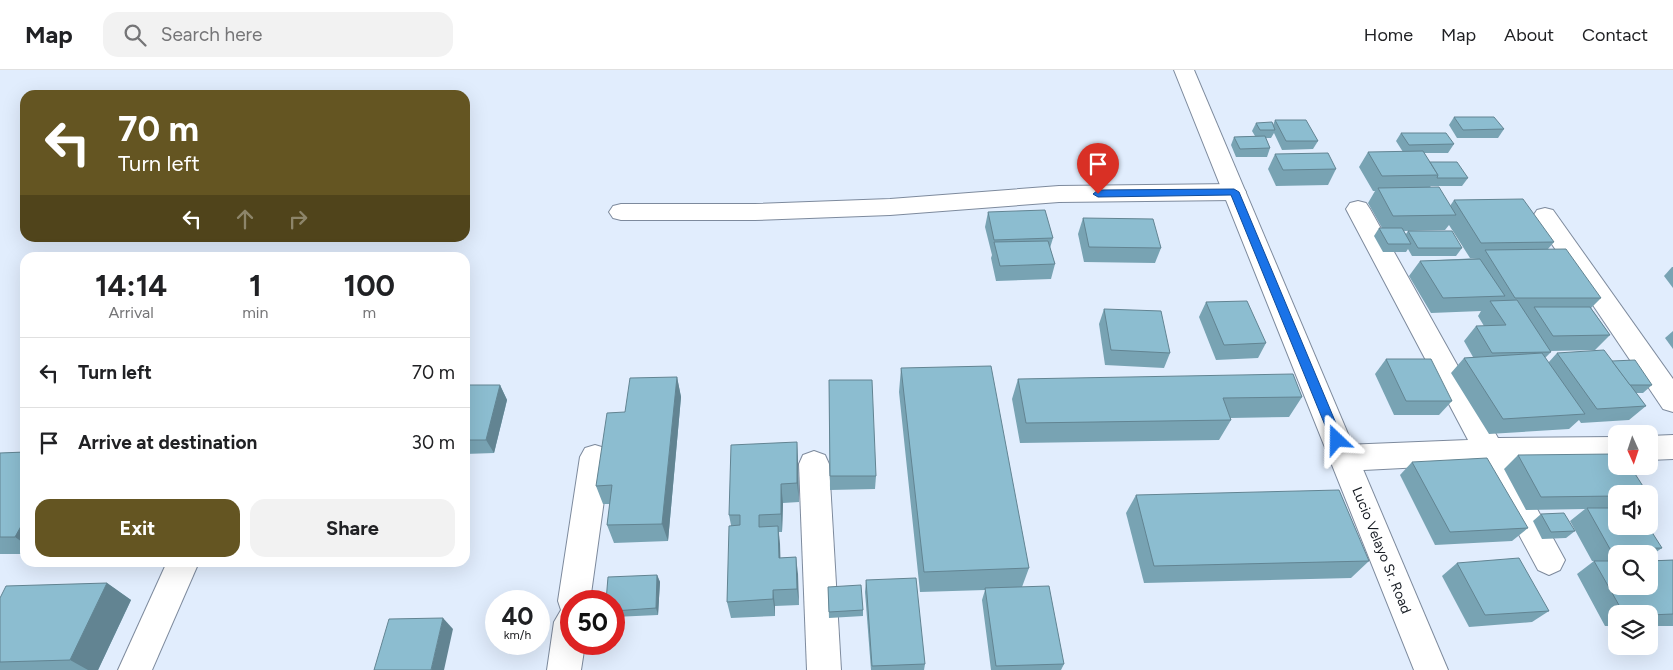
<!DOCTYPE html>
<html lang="en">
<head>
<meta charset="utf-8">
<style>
  body { margin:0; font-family:Figtree,sans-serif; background:#f2f2f2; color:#202124; height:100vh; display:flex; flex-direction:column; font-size:19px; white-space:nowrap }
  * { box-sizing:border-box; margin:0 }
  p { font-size:16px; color:#757577 }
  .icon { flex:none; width:28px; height:28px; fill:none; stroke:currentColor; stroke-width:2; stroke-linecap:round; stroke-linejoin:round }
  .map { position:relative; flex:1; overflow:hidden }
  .panel { position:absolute; left:20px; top:182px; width:450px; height:315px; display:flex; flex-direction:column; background:#fff; border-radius:15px; box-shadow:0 5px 20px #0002 }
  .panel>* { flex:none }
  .banner { position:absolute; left:20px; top:20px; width:450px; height:152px; border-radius:15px; box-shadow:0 5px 20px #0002; background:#645522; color:#fff; overflow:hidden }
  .needle { width:32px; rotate:177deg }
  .tools { position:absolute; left:1608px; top:355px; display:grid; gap:10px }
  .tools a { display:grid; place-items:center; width:50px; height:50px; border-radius:10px; background:#fff; box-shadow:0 5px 20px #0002; font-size:25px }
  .speed { position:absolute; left:485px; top:520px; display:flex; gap:10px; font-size:25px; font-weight:700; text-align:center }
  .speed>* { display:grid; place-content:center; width:65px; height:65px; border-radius:50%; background:#fff; box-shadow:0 5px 20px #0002; line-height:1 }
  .speed small { font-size:12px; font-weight:400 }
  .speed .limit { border:8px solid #d22; background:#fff; color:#111 }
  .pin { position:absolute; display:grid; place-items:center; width:42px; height:42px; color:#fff; margin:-51px -21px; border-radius:50% 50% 50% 0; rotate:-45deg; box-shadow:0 0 5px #0007 }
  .pin .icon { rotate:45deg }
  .me { position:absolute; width:55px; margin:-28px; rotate:337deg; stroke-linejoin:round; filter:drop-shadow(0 0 4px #0008) }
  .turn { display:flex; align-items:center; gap:18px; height:105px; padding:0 15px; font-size:22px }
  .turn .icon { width:65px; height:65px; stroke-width:2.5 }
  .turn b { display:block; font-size:35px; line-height:42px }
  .lanes { display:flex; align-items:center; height:48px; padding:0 15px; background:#0003; justify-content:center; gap:25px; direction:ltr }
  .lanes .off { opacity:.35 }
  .eta { display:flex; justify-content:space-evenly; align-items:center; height:85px; text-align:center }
  .eta b { font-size:30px; font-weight:700; line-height:35px }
  .button { display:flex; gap:10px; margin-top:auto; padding:10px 15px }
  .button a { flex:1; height:58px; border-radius:15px; background:#645522; color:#fff; font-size:20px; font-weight:700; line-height:58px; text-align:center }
  .button a+a { background:#f2f2f2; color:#202124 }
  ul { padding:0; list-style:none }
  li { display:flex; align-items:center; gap:15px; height:70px; padding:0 15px; border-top:1px solid #e0e0e0 }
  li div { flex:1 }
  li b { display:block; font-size:19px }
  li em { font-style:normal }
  header { display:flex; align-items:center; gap:30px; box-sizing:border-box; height:70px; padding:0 25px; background:#fff; border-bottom:1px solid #e0e0e0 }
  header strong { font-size:24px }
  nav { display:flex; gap:28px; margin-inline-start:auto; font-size:18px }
  .search { width:350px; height:45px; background:#f2f2f2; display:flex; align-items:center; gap:12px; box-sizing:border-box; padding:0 18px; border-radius:15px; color:#757577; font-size:19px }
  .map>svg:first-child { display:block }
</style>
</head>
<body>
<header>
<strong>Map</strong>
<div class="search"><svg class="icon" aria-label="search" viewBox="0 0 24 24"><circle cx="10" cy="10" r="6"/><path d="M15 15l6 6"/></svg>Search here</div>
<nav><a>Home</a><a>Map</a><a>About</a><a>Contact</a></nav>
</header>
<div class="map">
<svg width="1673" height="600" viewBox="0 0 1673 600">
  <rect width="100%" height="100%" fill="#e1edfd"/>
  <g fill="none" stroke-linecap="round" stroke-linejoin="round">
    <g stroke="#7d8a9d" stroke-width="2">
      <g id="minor">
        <polygon points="1234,114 1242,116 1246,122 1242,128 1234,130 1059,132 890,145 755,150 621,150 613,148 609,142 613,136 621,134 755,134 890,129 1059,116"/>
        <polygon points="1358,131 1366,133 1370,139 1498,368 1616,367 1616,391 1512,393 1565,490 1560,500 1549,505 1538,500 1481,394 1344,401 1334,397 1329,388 1334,379 1344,375 1468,370 1346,139 1350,133"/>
        <polygon points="1545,138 1553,140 1673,309 1673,342 1663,339 1537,152 1533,146 1537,140"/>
        <polygon points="1673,365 1673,389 1649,390 1649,366"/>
        <polygon points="595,375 605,378 610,387 590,531 571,531 571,574 585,574 581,600 547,600 554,552 561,540 558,531 580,387 585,378"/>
        <polygon points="814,381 825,385 829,394 841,600 807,600 799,394 803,385"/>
        <polygon points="167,492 199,492 152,600 118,600"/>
      </g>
    </g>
    <g stroke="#7d8a9d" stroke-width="2">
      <polygon id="secondary" points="1174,0 1194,0 1448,600 1414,600"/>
    </g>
    <use href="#minor" fill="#fff" fill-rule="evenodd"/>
    <use href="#secondary" fill="#fff" fill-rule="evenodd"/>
  </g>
  <g fill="#78a3b3">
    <polygon points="1454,47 1504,59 1498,68 1457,68 1449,55"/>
    <polygon points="1275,50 1318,71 1313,79 1282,80 1274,63 1271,68 1266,68 1270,78 1267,87 1236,87 1231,75 1234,67 1255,66 1252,61 1256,53 1273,55"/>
    <polygon points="1401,63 1454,74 1448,83 1424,83 1430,92 1468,108 1462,116 1431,116 1430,117 1450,136 1454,130 1554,172 1548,179 1601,228 1591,238 1610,265 1595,280 1550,281 1551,282 1545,288 1548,293 1557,283 1612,291 1652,315 1643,323 1636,323 1646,336 1629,350 1581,353 1579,350 1569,359 1489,364 1451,303 1464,288 1473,287 1464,271 1476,256 1484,256 1478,246 1481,241 1431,243 1409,206 1420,191 1478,188 1470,188 1449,155 1445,160 1404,161 1406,164 1408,161 1462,178 1456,186 1412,186 1408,179 1406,182 1383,182 1374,166 1379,158 1382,158 1368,133 1375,121 1373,121 1359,97 1368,82 1403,82 1396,71"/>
    <polygon points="1275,84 1336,99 1328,115 1276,116 1268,99"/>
    <polygon points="988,142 1053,168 1050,178 1055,194 1051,209 996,211 991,188 992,185 985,157"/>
    <polygon points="1083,148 1161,178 1155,193 1084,192 1078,164"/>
    <polygon points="1672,197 1673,197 1673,218 1664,206"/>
    <polygon points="1206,232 1266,273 1258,288 1216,290 1199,247"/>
    <polygon points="1104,239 1170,283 1164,298 1105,295 1099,254"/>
    <polygon points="1673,261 1673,279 1665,268"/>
    <polygon points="1386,289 1452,331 1439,345 1394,345 1375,304"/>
    <polygon points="901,298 1029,498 1022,517 1064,594 1061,600 991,600 982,530 985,520 920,522 899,322"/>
    <polygon points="677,307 681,327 668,471 614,473 607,455 610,434 603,434 596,416 625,342"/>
    <polygon points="1018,309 1302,327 1289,347 1230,348 1231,350 1219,370 1020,373 1012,329"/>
    <polygon points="829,310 876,406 875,419 830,420"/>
    <polygon points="465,315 500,315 507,330 494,383 465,384"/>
    <polygon points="797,372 799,432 783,433 782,462 779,462 780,488 796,487 799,535 775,536 775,546 731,548 727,532 731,455 729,445"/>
    <polygon points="25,382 25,484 0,484 0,383"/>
    <polygon points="1518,385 1616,424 1616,456 1662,478 1649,487 1649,484 1616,484 1616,491 1592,491 1570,451 1585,439 1526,440 1504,399"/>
    <polygon points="1412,392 1528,458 1512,471 1435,475 1400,405"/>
    <polygon points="1136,425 1369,491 1351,508 1144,513 1126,443"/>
    <polygon points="1541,444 1575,461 1566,468 1542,469 1533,451"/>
    <polygon points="1673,490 1673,556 1649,556 1649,544 1616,544 1616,556 1605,556 1577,504 1594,491"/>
    <polygon points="1457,493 1549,541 1532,552 1469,557 1442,506"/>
    <polygon points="657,505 660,512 658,545 614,547 614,531"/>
    <polygon points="866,510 925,594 924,600 871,600 865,522"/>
    <polygon points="107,513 131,530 98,600 0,600 0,528"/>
    <polygon points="828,517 863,540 863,546 829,548"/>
  </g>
  <g fill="#628492">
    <polygon points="677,307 681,327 668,471 662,454"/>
    <polygon points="500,315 507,330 494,383 486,370"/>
    <polygon points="797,372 798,391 799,432 797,413"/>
    <polygon points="781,414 783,433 782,462 781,444"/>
    <polygon points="25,449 25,474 15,467"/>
    <polygon points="778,456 780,474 781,505 779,488"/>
    <polygon points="796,487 798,504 799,535 797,519"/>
    <polygon points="657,505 660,512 658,545 656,538"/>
    <polygon points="107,513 131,530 98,600 88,600 70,590"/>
    <polygon points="773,520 775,536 775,546 773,529"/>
    <polygon points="443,548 453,559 444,600 431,600"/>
  </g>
  <g fill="#8cbdd0" stroke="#628492">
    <polygon points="1454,47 1494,47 1504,59 1463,60"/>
    <polygon points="1275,50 1306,50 1318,71 1286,71"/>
    <polygon points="1272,52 1275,60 1260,60 1256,53"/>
    <polygon points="1401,63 1446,63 1454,74 1409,75"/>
    <polygon points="1265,66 1270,78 1240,79 1234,67"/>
    <polygon points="1423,81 1438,105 1382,106 1368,82"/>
    <polygon points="1328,83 1336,99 1283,100 1275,84"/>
    <polygon points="1430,92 1457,92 1468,108 1437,108 1438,105"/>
    <polygon points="1439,117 1456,145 1393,146 1378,118"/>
    <polygon points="1523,129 1554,172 1481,173 1454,130"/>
    <polygon points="1045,140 1053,168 994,170 988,142"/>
    <polygon points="1083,148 1153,149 1161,178 1089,177"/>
    <polygon points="1379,158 1402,158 1411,174 1388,174"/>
    <polygon points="1408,161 1452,161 1462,178 1418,178"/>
    <polygon points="1048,171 1055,194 1000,196 994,172"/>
    <polygon points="1566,179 1601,228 1515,228 1485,180"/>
    <polygon points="1480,189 1505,226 1443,228 1420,191"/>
    <polygon points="1517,230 1551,282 1492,283 1476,256 1506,255 1490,231"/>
    <polygon points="1247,231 1266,273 1224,275 1206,232"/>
    <polygon points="1534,237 1590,237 1610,265 1553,266"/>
    <polygon points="1104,239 1161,241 1170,283 1111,280"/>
    <polygon points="1604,280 1646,336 1597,339 1557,283"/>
    <polygon points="1542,283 1585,344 1503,349 1464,288"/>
    <polygon points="1386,289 1431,289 1452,331 1406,331"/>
    <polygon points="1635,290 1652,315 1630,315 1612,291"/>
    <polygon points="991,296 1029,498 924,502 901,298"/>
    <polygon points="1293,304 1302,327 1223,328 1231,350 1026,353 1018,309"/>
    <polygon points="677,307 662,454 607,455 612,415 596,416 607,343 625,342 630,308"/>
    <polygon points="829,310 872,310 876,406 830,406"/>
    <polygon points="465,315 500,315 486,370 465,370"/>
    <polygon points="797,372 797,413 781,414 781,444 759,445 759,457 778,456 779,488 796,487 797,519 773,520 773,529 727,532 729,456 740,455 740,445 729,445 731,375"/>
    <polygon points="25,382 25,449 15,467 0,467 0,383"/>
    <polygon points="1616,384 1616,396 1630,396 1648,424 1616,424 1616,426 1541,427 1518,385"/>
    <polygon points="1487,388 1528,458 1450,462 1412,392"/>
    <polygon points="1339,420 1369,491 1154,496 1136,425"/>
    <polygon points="1587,438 1616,438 1616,456 1648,456 1662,478 1610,479"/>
    <polygon points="1564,443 1575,461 1551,462 1541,444"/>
    <polygon points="1519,488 1549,541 1485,545 1457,493"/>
    <polygon points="1673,490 1673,544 1649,545 1649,544 1624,544 1594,491 1616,491 1616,516 1649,516 1649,491"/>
    <polygon points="657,505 656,538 614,541 614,531 606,531 608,507"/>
    <polygon points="916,508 925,594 872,596 866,510"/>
    <polygon points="107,513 70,590 0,592 0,528 6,516"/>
    <polygon points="861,515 863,540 829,542 828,517"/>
    <polygon points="1049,516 1064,594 996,596 985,518"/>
    <polygon points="443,548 431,600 374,600 389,549"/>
  </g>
  <polygon fill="#1a73e8" stroke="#114b97" points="1234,119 1239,122 1343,370 1341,374 1333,374 1331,370 1231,125 1098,127 1093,124 1098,120"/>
  <g text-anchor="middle" stroke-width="4" stroke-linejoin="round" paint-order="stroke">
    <g font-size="14" fill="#171c23" stroke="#fff">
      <text transform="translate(1382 480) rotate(68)" y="5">Lucio Velayo Sr. Road</text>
    </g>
  </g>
</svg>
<div class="tools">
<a><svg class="needle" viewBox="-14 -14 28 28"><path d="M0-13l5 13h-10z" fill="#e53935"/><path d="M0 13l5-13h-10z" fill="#757577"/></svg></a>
<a><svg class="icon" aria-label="sound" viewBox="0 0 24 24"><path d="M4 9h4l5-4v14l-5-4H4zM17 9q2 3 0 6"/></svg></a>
<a><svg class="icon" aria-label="search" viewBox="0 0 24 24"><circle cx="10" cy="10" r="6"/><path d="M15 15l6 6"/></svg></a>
<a><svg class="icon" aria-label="layers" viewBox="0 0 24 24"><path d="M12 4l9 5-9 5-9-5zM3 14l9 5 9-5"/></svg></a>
</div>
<div class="speed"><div>40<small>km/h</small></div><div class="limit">50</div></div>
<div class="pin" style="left:1098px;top:124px;background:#d93025"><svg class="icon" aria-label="arrive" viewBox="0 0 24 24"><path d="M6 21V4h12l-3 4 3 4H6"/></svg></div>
<svg class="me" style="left:1337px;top:370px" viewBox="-20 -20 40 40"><path d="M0-17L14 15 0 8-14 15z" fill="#1a73e8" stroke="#fff" stroke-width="4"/></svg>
<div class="banner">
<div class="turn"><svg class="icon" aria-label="left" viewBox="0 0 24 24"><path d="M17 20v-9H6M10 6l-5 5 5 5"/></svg><div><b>70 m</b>Turn left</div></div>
<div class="lanes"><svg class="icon" aria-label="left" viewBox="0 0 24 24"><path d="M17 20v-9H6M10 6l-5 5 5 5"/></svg><svg class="icon off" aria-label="ahead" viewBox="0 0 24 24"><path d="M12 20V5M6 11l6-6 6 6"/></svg><svg class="icon off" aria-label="right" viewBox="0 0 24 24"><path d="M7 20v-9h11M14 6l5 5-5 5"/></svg></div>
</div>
<section class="panel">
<div class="eta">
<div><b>14:14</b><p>Arrival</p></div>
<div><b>1</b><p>min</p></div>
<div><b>100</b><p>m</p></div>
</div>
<ul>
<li><svg class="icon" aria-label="left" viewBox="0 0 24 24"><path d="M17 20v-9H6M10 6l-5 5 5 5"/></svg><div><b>Turn left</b></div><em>70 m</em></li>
<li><svg class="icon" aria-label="arrive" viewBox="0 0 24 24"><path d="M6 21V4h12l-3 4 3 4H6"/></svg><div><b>Arrive at destination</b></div><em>30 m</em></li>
</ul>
<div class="button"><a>Exit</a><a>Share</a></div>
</section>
</div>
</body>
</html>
